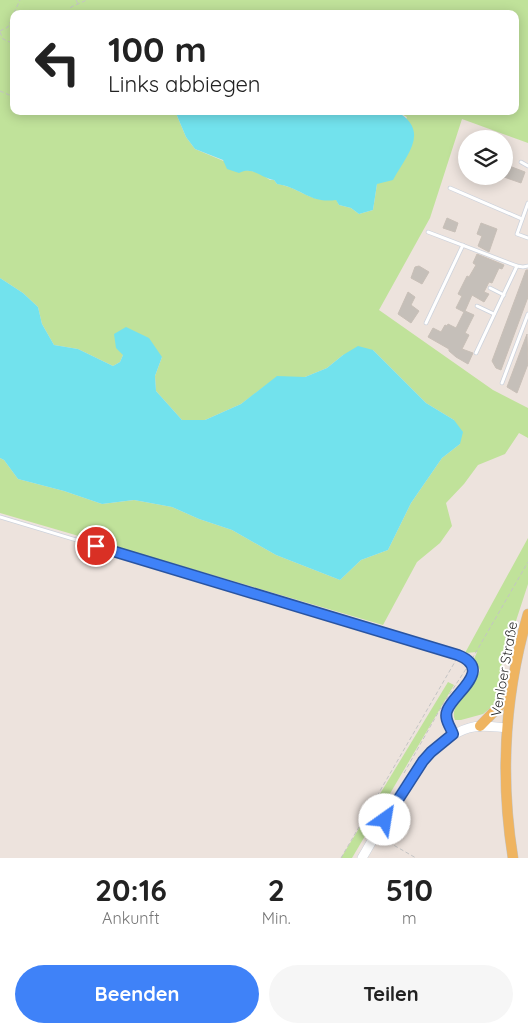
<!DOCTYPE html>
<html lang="de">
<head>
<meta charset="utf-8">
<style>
  body { margin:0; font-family:Quicksand,sans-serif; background:#f6f6f6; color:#222; height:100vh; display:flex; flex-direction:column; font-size:19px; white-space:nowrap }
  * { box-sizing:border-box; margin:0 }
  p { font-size:16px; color:#767676 }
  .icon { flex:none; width:28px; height:28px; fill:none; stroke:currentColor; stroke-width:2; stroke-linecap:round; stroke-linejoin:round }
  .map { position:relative; height:858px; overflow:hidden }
  .drawer { display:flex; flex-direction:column; background:#fff; flex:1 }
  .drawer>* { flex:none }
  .guide { position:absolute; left:10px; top:10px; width:509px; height:105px; border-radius:10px; box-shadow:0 2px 12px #0003; background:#fff; color:#222; overflow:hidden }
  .buttons { position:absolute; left:458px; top:130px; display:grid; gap:10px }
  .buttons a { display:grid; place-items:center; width:55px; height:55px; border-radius:50%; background:#fff; box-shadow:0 2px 12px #0003; font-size:25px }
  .pin { position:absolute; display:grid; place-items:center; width:42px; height:42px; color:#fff; margin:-21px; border:2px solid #fff; border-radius:50%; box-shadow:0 1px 5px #0007 }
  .me { position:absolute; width:55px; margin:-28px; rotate:32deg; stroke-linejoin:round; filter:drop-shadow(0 0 4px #0008) }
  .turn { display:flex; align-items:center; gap:18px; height:105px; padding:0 15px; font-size:22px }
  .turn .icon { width:65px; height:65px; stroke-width:2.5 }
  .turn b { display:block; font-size:35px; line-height:42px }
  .eta { display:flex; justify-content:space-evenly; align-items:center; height:85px; text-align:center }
  .eta b { font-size:30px; font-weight:800; line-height:35px }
  .action { display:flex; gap:10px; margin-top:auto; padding:10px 15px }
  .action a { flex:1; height:58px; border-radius:30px; background:#3f82f8; color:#fff; font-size:20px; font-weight:800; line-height:58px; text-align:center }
  .action a+a { background:#f6f6f6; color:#222 }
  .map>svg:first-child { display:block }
</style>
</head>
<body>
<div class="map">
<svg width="528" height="858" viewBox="0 0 528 858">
  <rect width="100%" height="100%" fill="#ede3dd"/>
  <g fill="#c0e29a" fill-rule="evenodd">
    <path d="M0 0H528V143L462 119 430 218 379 310 493 390 528 408V438L519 433 505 454 478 465 464 484 446 503 452 526 440 543 417 562 383 625 0 513V458L4 460 18 479 64 491 102 504 134 500 172 507 199 519 232 530 276 555 340 580 361 560 388 550 411 503 442 458 460 444 454 420 426 403 373 350 343 355 327 368 305 377H277L241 404 205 420H182L156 391 155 376 162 357 123 355 120 362 113 366 78 349 54 345 42 324 38 307 23 293 0 278ZM14 14H515V111H396L407 117 377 184 373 210 359 214 351 208 339 205 336 199C310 204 300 187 277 184L274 180H270L258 172 245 170 195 149 186 137 175 111H14Z"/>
    <path d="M528 538V584L502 664 495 704 483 714 461 720H455C448 704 475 688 480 670L474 659 477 652 465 653Z"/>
    <polygon points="448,682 454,685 352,858 341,858"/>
  </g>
  <g fill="#72e2ed">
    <path d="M175 111H396C431 131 407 154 393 180L377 184 373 210 359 214 351 208 339 205 336 200C310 204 300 187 277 184L274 180C261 178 253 166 239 173L227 169 223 160 195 149 186 137Z"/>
    <polygon points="0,278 23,293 38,307 42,324 54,345 78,349 113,366 120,362 123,355 116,348 114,334 126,327 149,338 162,357 155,376 156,391 182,420 205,420 241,404 277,376 305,377 327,368 343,355 358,346 373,350 426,403 454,420 463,432 460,444 442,458 411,503 388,550 361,560 340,580 276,555 232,530 199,519 172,507 134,500 102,504 64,491 18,479 4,460 0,458"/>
  </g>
  <g fill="#c5bfb9" stroke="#c8bfb7">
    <polygon points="504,164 525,172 521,183 504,177"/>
    <polygon points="447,218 458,223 455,232 443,228"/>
    <polygon points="481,223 497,229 489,252 478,246 482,236 477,234"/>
    <polygon points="477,254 504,265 502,269 499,268 492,283 489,282 484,292 489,294 484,302 472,295 465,311 474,315 465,333 469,335 462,349 473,353 468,364 456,357 449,351 449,349 428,337 433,328 441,332 445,325 447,326 448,324 456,328 464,312 456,308 462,296 458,294 467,276 469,277 476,265 473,263"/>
    <polygon points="419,266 429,272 422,284 411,278 415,267"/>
    <polygon points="526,270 528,270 528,297 501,370 496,368 492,361"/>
    <polygon points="408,292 415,297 411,305 419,311 411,323 398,314"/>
    <polygon points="527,334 528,364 517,393 507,387"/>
  </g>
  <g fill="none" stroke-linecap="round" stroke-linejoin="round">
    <g stroke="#ccd2dc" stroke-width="4.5">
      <g id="lane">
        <polyline points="521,162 528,166"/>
        <polyline points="450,188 522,219"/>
        <polyline points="528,203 517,234 528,238"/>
        <polyline points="428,232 517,266 523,267 528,266"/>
        <polyline points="490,288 504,295"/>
        <polyline points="477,306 494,314"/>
        <polyline points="426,323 463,245"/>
        <polyline points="476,353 517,266"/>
        <polyline points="502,383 528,314"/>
        <path d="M0 517 464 657C492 683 443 695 446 718 447 723 451 729 453 733"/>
      </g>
    </g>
    <g stroke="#ccd2dc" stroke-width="10">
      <path id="secondary" d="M362 858C386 818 423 741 469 728 481 724 494 727 507 728"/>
    </g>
    <g stroke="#c4c4c4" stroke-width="11">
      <g id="primary">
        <polyline points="480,726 510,695"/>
        <path d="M513 858C500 777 505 693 528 614"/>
      </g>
    </g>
    <g stroke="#c4c4c4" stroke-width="1" stroke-dasharray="4 2.5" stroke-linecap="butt">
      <polyline points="76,0 78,4"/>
      <polyline points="14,13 20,0"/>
      <polyline points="68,14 71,7 87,0"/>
      <polyline points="0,31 8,27 14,14"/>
      <polyline points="0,32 3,39 14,44"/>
      <polyline points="0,91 14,97"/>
      <polyline points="472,659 528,562"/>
      <polyline points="404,773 443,704 466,669"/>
      <polyline points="383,839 416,858"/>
      <polyline points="341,858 456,660"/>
    </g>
    <use href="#lane" stroke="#fff" stroke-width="3"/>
    <use href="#secondary" stroke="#fff" stroke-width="9"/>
    <use href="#primary" stroke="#efb460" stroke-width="10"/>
  </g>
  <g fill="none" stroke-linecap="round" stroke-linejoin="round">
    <g stroke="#2954a1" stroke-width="12">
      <path id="route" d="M96 546 458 655C495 670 452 694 447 711 444 719 450 726 453 734L431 752 423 761 385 820"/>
    </g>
    <use href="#route" stroke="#3f82f8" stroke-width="9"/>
  </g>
  <g text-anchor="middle" stroke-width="4" stroke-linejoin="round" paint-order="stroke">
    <g font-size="14" fill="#2b2b2b" stroke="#fff">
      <text transform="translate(504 669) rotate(-80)" y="5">Venloer Straße</text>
    </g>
  </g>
</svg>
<div class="buttons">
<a><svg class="icon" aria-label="layers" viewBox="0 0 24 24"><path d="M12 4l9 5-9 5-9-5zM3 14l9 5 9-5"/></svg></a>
</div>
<div class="pin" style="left:96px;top:546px;background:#d93025"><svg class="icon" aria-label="arrive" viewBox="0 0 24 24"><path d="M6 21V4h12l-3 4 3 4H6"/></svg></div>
<svg class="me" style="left:385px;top:820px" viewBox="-20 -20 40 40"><circle r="19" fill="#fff"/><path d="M0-13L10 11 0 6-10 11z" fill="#3f82f8"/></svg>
<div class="guide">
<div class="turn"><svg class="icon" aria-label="left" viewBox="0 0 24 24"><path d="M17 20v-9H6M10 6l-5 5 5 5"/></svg><div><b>100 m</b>Links abbiegen</div></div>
</div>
</div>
<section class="drawer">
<div class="eta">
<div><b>20:16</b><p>Ankunft</p></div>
<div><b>2</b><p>Min.</p></div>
<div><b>510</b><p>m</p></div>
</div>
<div class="action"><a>Beenden</a><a>Teilen</a></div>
</section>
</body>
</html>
